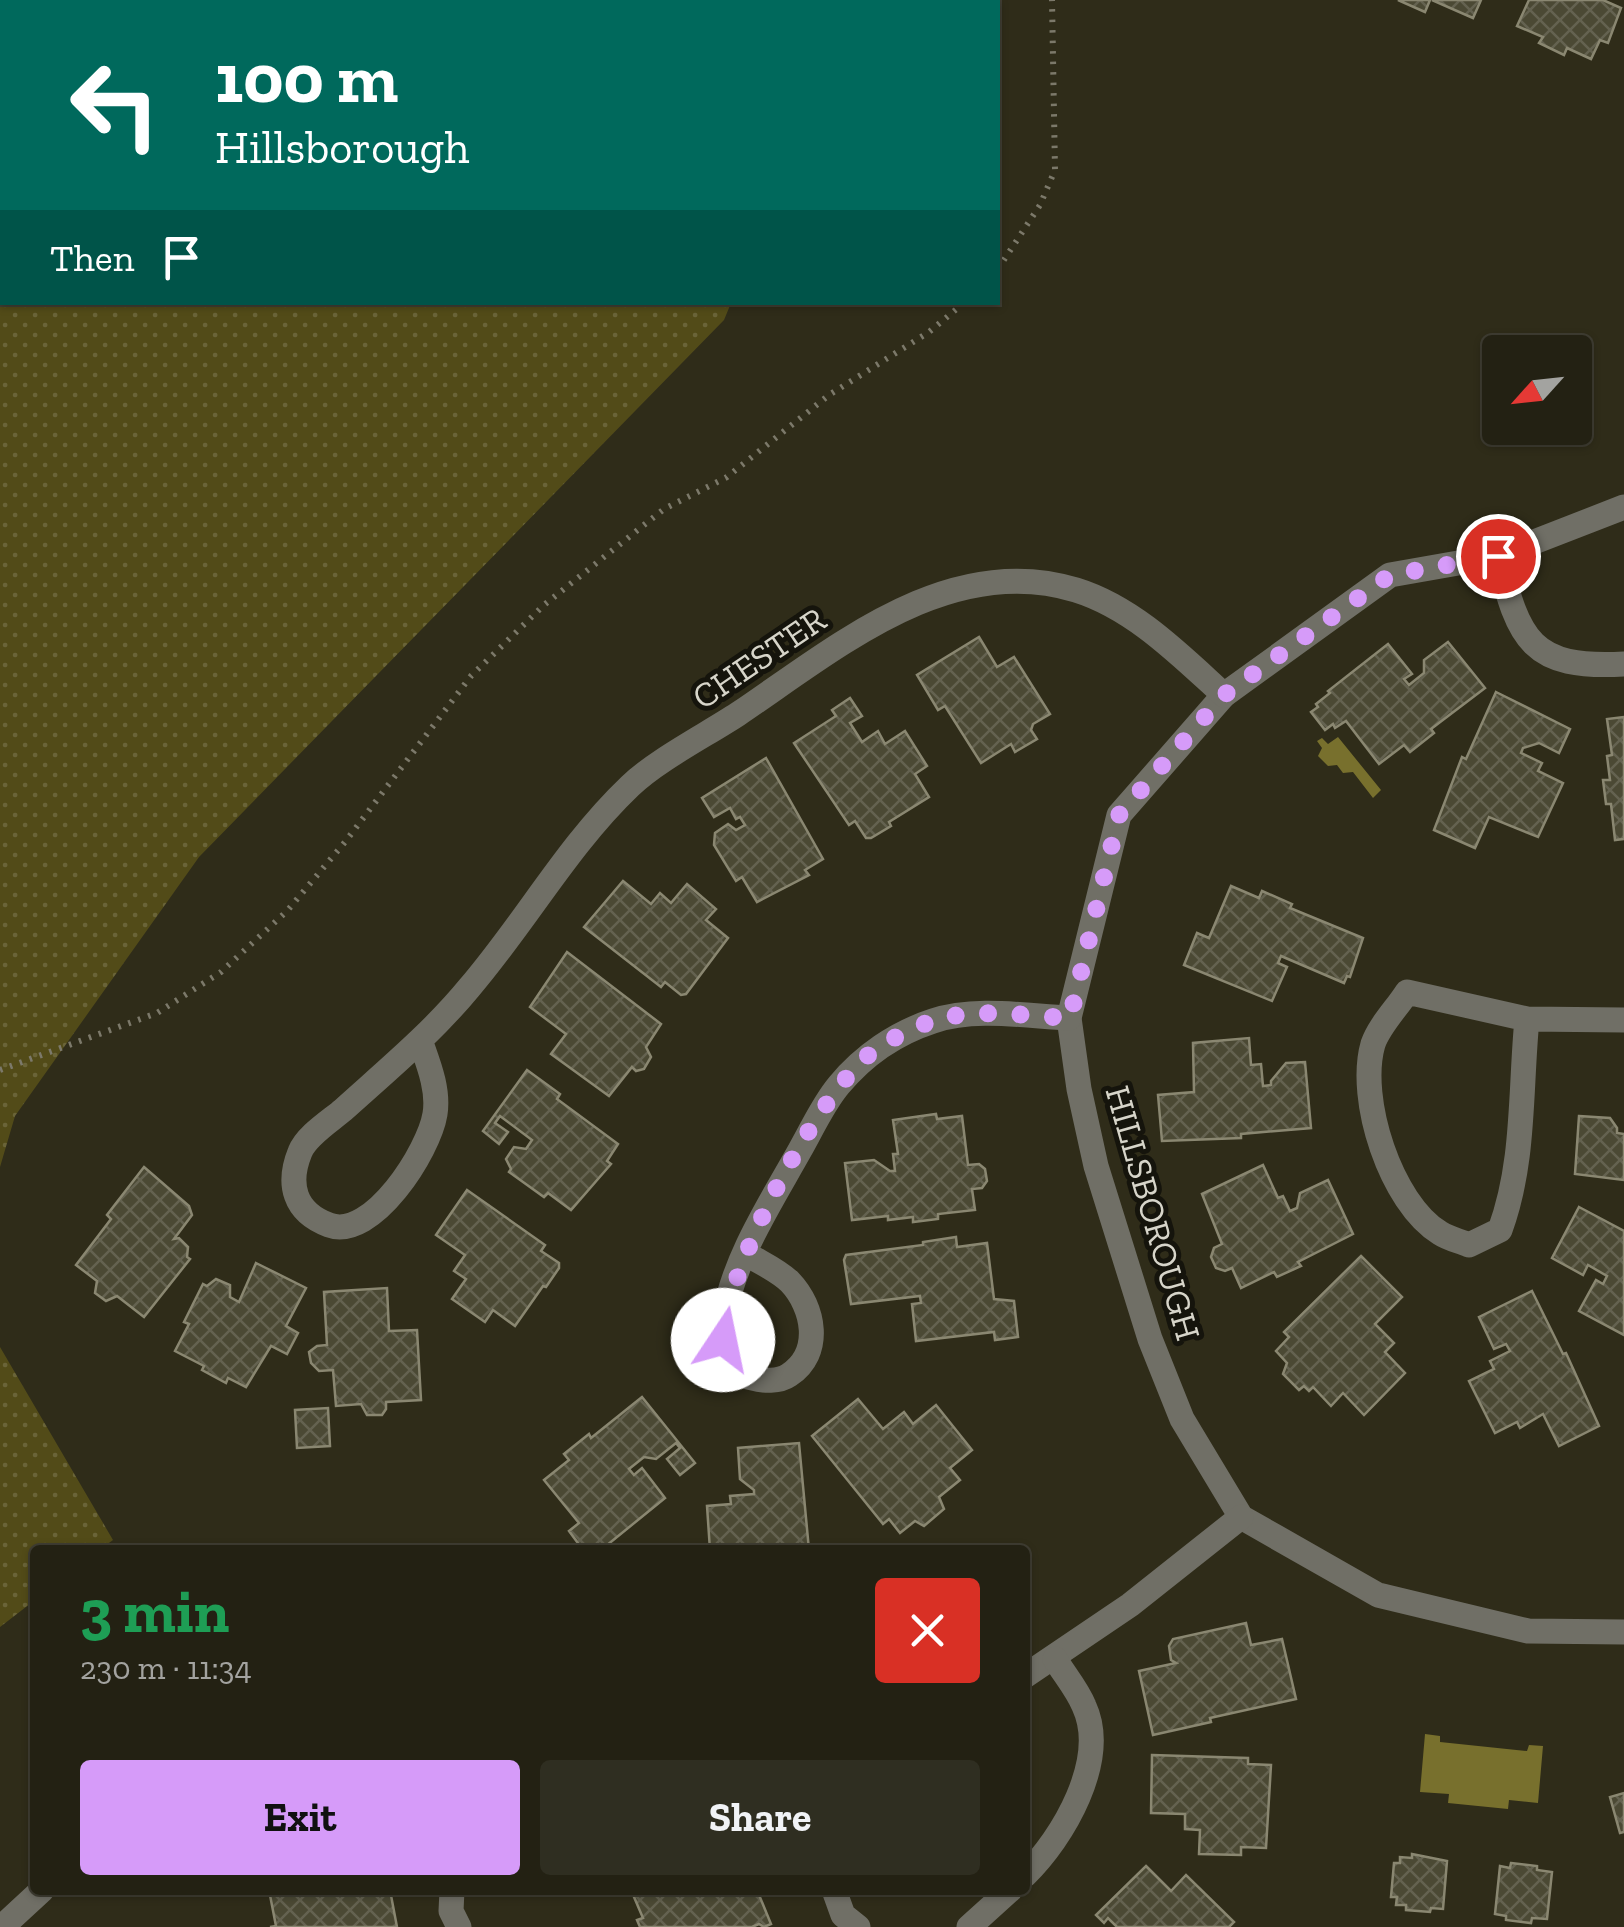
<!DOCTYPE html>
<html lang="en">
<head>
<meta charset="utf-8">
<style>
  body { margin:0; font-family:"Zilla Slab",serif; background:#2f2e21; color:#f1f3f6; height:100vh; display:flex; flex-direction:column; font-size:38px; white-space:nowrap }
  * { box-sizing:border-box; margin:0 }
  p { font-size:32px; color:#a3a3a0 }
  .icon { flex:none; width:55px; height:55px; fill:none; stroke:currentColor; stroke-width:2; stroke-linecap:round; stroke-linejoin:round }
  .map { position:relative; flex:1; overflow:hidden }
  .side { position:absolute; left:30px; top:1545px; width:1000px; height:350px; display:flex; flex-direction:column; background:#232113; border-radius:10px; box-shadow:0 2px 8px #0004,0 0 0 2px #403e33 }
  .side>* { flex:none }
  .hud { position:absolute; left:0px; top:0px; width:1000px; height:305px; box-shadow:0 2px 8px #0004,0 0 0 2px #403e33; background:#00695c; color:#fff; overflow:hidden }
  .needle { width:65px; rotate:243deg }
  .buttons { position:absolute; left:1482px; top:335px; display:grid; gap:20px }
  .buttons a { display:grid; place-items:center; width:110px; height:110px; border-radius:10px; background:#232113; box-shadow:0 2px 8px #0004,0 0 0 2px #403e33; font-size:50px }
  .pin { position:absolute; display:grid; place-items:center; width:85px; height:85px; color:#fff; margin:-42px; border:5px solid #fff; border-radius:50%; box-shadow:0 2px 10px #0007 }
  .me { position:absolute; width:110px; margin:-55px; rotate:11deg; stroke-linejoin:round; filter:drop-shadow(0 0 8px #0008) }
  .turn { display:flex; align-items:center; gap:35px; height:210px; padding:0 50px; font-size:45px }
  .turn .icon { width:130px; height:130px; stroke-width:2.5 }
  .turn b { display:block; font-size:70px; line-height:85px }
  .then { display:flex; align-items:center; height:95px; padding:0 50px; background:#0003; gap:20px; font-size:38px }
  .round { display:grid; place-items:center; flex:none; width:105px; height:105px; border-radius:10px; background:#2f2e21 }
  .overview { display:flex; align-items:center; justify-content:space-between; height:170px; padding:0 50px }
  h1 { font-size:60px; font-weight:700; line-height:75px; color:#1e9e55 }
  .primary-button { display:flex; gap:20px; margin-top:auto; padding:20px 50px }
  .primary-button a { flex:1; height:115px; border-radius:10px; background:#d69bf9; color:#111; font-size:40px; font-weight:700; line-height:115px; text-align:center }
  .primary-button a+a { background:#2f2e21; color:#f1f3f6 }
  .map>svg:first-child { display:block }
</style>
</head>
<body>
<div class="map">
<svg width="1624" height="1927" viewBox="0 0 1624 1927">
  <defs>
    <pattern id="grass-dots" width="8" height="8" patternUnits="userSpaceOnUse" patternTransform="scale(2.5)"><rect width="8" height="8" fill="#524b18"/><path d="M2 2h.1M6 6h.1" fill="none" stroke="#6a6438" stroke-width="1.8" stroke-linecap="round"/></pattern>
    <pattern id="building-cross-hatch" width="8" height="8" patternUnits="userSpaceOnUse" patternTransform="scale(2.5)"><rect width="8" height="8" fill="#4b4934"/><path d="M0 0l8 8M0 8l8-8" fill="none" stroke="#646250"/></pattern>
  </defs>
  <rect width="100%" height="100%" fill="#2f2c19"/>
  <g fill="url(#grass-dots)">
    <polygon points="0,0 859,0 2,2 2,302 731,303 724,320 199,857 15,1116 0,1167"/>
    <polygon points="0,1347 113,1540 99,1550 35,1550 35,1600 0,1627"/>
  </g>
  <g fill="#78702d">
    <polygon points="1338,737 1381,790 1373,798 1353,772 1343,773 1337,765 1328,766 1318,756 1322,748 1317,741 1322,738 1328,744"/>
    <polygon points="1425,1734 1440,1736 1440,1742 1527,1751 1529,1745 1543,1746 1538,1803 1509,1800 1508,1809 1448,1803 1449,1794 1420,1792"/>
  </g>
  <g fill="url(#building-cross-hatch)" stroke="#8a8771" stroke-width="2.5">
    <polygon points="1398,0 1430,0 1425,12"/>
    <polygon points="1432,0 1481,0 1473,18"/>
    <polygon points="1529,0 1603,0 1621,8 1608,43 1600,40 1591,59 1567,48 1564,55 1539,43 1543,37 1517,26"/>
    <polygon points="979,637 997,667 1014,657 1050,714 1033,724 1031,730 1037,739 1015,752 1011,744 981,763 945,706 938,710 917,675"/>
    <polygon points="1448,642 1485,688 1431,729 1434,733 1410,752 1404,745 1379,764 1346,721 1335,728 1333,724 1325,730 1311,712 1318,707 1316,704 1330,693 1328,691 1388,644 1412,674 1404,679 1409,685 1424,673 1424,660"/>
    <polygon points="1496,692 1570,729 1559,753 1539,743 1523,748 1521,753 1542,763 1538,771 1563,783 1538,837 1489,817 1475,848 1434,830 1462,757 1466,759"/>
    <polygon points="850,698 862,716 850,723 862,742 878,731 885,744 905,731 927,766 915,774 929,797 889,822 891,826 871,838 866,838 855,821 849,825 794,743 836,716 832,710"/>
    <polygon points="1624,717 1624,839 1615,840 1611,804 1606,804 1603,780 1610,780 1607,756 1612,755 1607,719"/>
    <polygon points="766,758 823,859 805,870 809,875 757,902 742,877 736,881 714,845 715,833 728,824 736,830 745,825 740,817 736,819 730,808 714,817 702,798"/>
    <polygon points="623,881 651,904 660,893 671,903 687,884 716,909 706,920 728,938 686,994 681,995 665,982 661,987 584,927"/>
    <polygon points="1231,886 1259,898 1262,891 1292,904 1290,908 1363,938 1350,977 1347,976 1344,983 1281,956 1278,963 1287,967 1272,1001 1184,965 1197,933 1209,938"/>
    <polygon points="567,952 661,1024 646,1047 651,1057 644,1069 636,1071 632,1067 609,1096 551,1054 566,1034 530,1007"/>
    <polygon points="1249,1038 1251,1065 1261,1064 1263,1086 1271,1085 1271,1081 1286,1063 1305,1062 1311,1128 1241,1134 1241,1138 1162,1141 1158,1095 1194,1092 1193,1043"/>
    <polygon points="527,1070 560,1094 557,1099 618,1144 607,1161 611,1164 571,1210 548,1193 544,1197 509,1172 511,1169 506,1159 514,1147 526,1149 532,1140 500,1116 495,1123 508,1132 499,1144 483,1131"/>
    <polygon points="936,1114 937,1119 962,1116 968,1165 979,1164 985,1169 987,1181 982,1188 972,1189 975,1210 938,1214 938,1219 913,1222 913,1217 888,1220 888,1216 852,1220 845,1163 874,1160 890,1171 895,1171 893,1154 898,1154 893,1120"/>
    <polygon points="1579,1116 1610,1118 1617,1128 1617,1133 1624,1134 1624,1180 1575,1174"/>
    <polygon points="1263,1165 1278,1198 1283,1196 1290,1211 1297,1208 1300,1193 1328,1180 1353,1234 1298,1262 1301,1266 1277,1277 1274,1272 1241,1288 1232,1268 1225,1271 1216,1268 1211,1257 1214,1248 1222,1244 1202,1194"/>
    <polygon points="144,1167 189,1206 192,1215 174,1239 179,1238 188,1247 187,1257 190,1259 144,1317 117,1296 106,1301 95,1293 97,1281 76,1265 111,1219 107,1215"/>
    <polygon points="467,1190 545,1245 541,1251 559,1263 559,1268 546,1287 543,1286 515,1326 493,1310 485,1322 452,1299 466,1279 454,1271 465,1255 436,1235"/>
    <polygon points="1579,1207 1624,1231 1624,1335 1579,1311 1596,1280 1603,1284 1607,1276 1588,1265 1583,1275 1552,1258"/>
    <polygon points="956,1237 957,1247 987,1243 994,1299 1014,1301 1018,1337 995,1340 994,1332 916,1341 912,1304 921,1303 920,1296 851,1304 844,1260 846,1255 923,1245 923,1242"/>
    <polygon points="1361,1256 1402,1297 1375,1324 1394,1343 1385,1352 1405,1373 1364,1415 1343,1393 1331,1406 1313,1387 1309,1391 1304,1386 1299,1390 1283,1374 1287,1363 1276,1351 1289,1337 1284,1332"/>
    <polygon points="256,1263 306,1288 286,1326 298,1333 287,1354 271,1346 246,1387 228,1378 226,1383 202,1370 204,1366 175,1351 189,1324 184,1322 203,1284 207,1286 216,1279 230,1285 230,1297 239,1302"/>
    <polygon points="387,1288 389,1331 417,1330 421,1400 386,1402 386,1409 382,1415 367,1415 361,1404 336,1406 333,1370 319,1371 311,1363 309,1352 317,1346 327,1345 324,1292"/>
    <polygon points="1532,1291 1563,1354 1566,1353 1599,1426 1559,1446 1543,1414 1520,1428 1517,1422 1495,1433 1469,1381 1494,1369 1490,1361 1510,1351 1506,1344 1494,1349 1479,1317"/>
    <polygon points="642,1397 695,1463 680,1475 667,1459 680,1448 676,1443 656,1459 644,1457 629,1469 634,1475 642,1468 665,1498 601,1550 583,1550 569,1531 579,1523 544,1480 569,1460 564,1454 589,1434 591,1438"/>
    <polygon points="858,1399 883,1429 904,1412 913,1424 936,1405 972,1450 950,1468 960,1480 939,1497 944,1509 924,1526 915,1521 900,1533 889,1519 883,1524 812,1436"/>
    <polygon points="328,1408 330,1446 297,1448 295,1410"/>
    <polygon points="799,1443 809,1550 710,1550 707,1506 731,1504 730,1496 754,1494 754,1490 740,1479 738,1448"/>
    <polygon points="1246,1623 1251,1645 1282,1639 1296,1699 1210,1718 1211,1722 1153,1735 1139,1671 1176,1663 1171,1660 1169,1646 1173,1639"/>
    <polygon points="1152,1755 1248,1758 1248,1764 1271,1765 1266,1848 1241,1847 1241,1855 1199,1854 1200,1830 1185,1829 1185,1814 1151,1813"/>
    <polygon points="1624,1793 1624,1832 1620,1833 1610,1797"/>
    <polygon points="1412,1854 1447,1861 1443,1909 1431,1908 1430,1912 1406,1910 1406,1905 1396,1905 1397,1897 1391,1897 1394,1863 1400,1863 1400,1857 1412,1858"/>
    <polygon points="1511,1863 1537,1866 1537,1870 1552,1872 1547,1919 1532,1918 1531,1923 1506,1920 1506,1916 1495,1914 1500,1866 1510,1868"/>
    <polygon points="1146,1866 1171,1891 1186,1875 1234,1922 1229,1927 1117,1927 1108,1918 1104,1923 1096,1915"/>
    <polygon points="269,1890 390,1890 397,1927 270,1927 276,1926"/>
    <polygon points="631,1890 757,1890 771,1924 764,1927 759,1924 752,1927 640,1927 637,1920 643,1918"/>
  </g>
  <g fill="none" stroke-linecap="round" stroke-linejoin="round">
    <g stroke="#7c796a" stroke-width="6" stroke-dasharray="2.5 8" stroke-linecap="butt">
      <polyline points="998,269 1040,205 1055,170 1052,0"/>
      <polyline points="0,1070 157,1013 221,972 287,911 345,842 471,676 544,605 664,509 727,477 829,395 929,332 965,302"/>
    </g>
    <g stroke="#706f66" stroke-width="25">
      <polyline points="1624,507 1498,556 1390,575 1224,695 1119,815 1069,1018 1079,1089 1096,1166 1150,1339 1182,1419 1241,1517 1378,1595 1528,1631 1624,1632"/>
      <path d="M1498 556C1519 641 1531 669 1624 664"/>
      <path d="M1527 1019C1520 1090 1525 1162 1500 1230L1469 1245C1460 1241 1449 1239 1440 1233 1391 1203 1357 1099 1373 1044 1379 1026 1397 1008 1407 992L1527 1019 1624 1020"/>
      <path d="M420 1040C428 1063 439 1089 435 1114 429 1151 372 1241 329 1225 294 1212 287 1184 300 1152 306 1136 330 1121 343 1110 386 1071 432 1033 469 988 525 923 567 846 630 786 657 760 706 735 738 714 836 648 949 551 1076 590 1134 608 1180 655 1224 695"/>
      <path d="M745 1253C759 1262 778 1270 790 1282 814 1307 823 1353 789 1375 779 1382 763 1381 752 1378 725 1373 720 1341 724 1317 734 1258 771 1202 800 1150 812 1129 823 1104 839 1085 863 1056 896 1033 933 1021 975 1007 1026 1016 1069 1018"/>
      <polyline points="1025,1676 1130,1605 1241,1517"/>
      <path d="M1025 1875C1063 1838 1109 1760 1084 1706 1077 1689 1064 1674 1055 1659"/>
      <polyline points="452,1890 451,1911 459,1927"/>
      <polyline points="834,1890 843,1915 858,1927"/>
      <polyline points="2,1927 42,1890"/>
      <polyline points="969,1927 1010,1890"/>
    </g>
  </g>
  <g fill="none" stroke-linecap="round" stroke-linejoin="round">
    <path stroke="#d69bf9" stroke-width="18" stroke-dasharray="0 32.4" d="M723 1340C727 1267 811 1108 865 1058 883 1042 910 1029 932 1021 975 1007 1026 1016 1070 1018L1119 815 1224 695 1390 575 1498 556"/>
  </g>
  <g text-anchor="middle" stroke-width="10" stroke-linejoin="round" paint-order="stroke">
    <g font-size="35" fill="#d7d5ca" stroke="#15140c">
      <text transform="translate(759 658) rotate(-34)" y="12">CHESTER</text>
      <text transform="translate(1153 1213) rotate(74)" y="12">HILLSBOROUGH</text>
    </g>
  </g>
</svg>
<div class="buttons">
<a><svg class="needle" viewBox="-14 -14 28 28"><path d="M0-13l5 13h-10z" fill="#e53935"/><path d="M0 13l5-13h-10z" fill="#a3a3a0"/></svg></a>
</div>
<div class="pin" style="left:1498px;top:556px;background:#d93025"><svg class="icon" aria-label="arrive" viewBox="0 0 24 24"><path d="M6 21V4h12l-3 4 3 4H6"/></svg></div>
<svg class="me" style="left:723px;top:1340px" viewBox="-20 -20 40 40"><circle r="19" fill="#fff"/><path d="M0-13L10 11 0 6-10 11z" fill="#d69bf9"/></svg>
<div class="hud">
<div class="turn"><svg class="icon" aria-label="left" viewBox="0 0 24 24"><path d="M17 20v-9H6M10 6l-5 5 5 5"/></svg><div><b>100 m</b>Hillsborough</div></div>
<div class="then">Then<svg class="icon" aria-label="arrive" viewBox="0 0 24 24"><path d="M6 21V4h12l-3 4 3 4H6"/></svg></div>
</div>
<section class="side">
<div class="overview"><div><h1>3 min</h1><p>230 m · 11:34</p></div><a class="round" style="background:#d93025;color:#fff"><svg class="icon" aria-label="close" viewBox="0 0 24 24"><path d="M6 6l12 12M18 6L6 18"/></svg></a></div>
<div class="primary-button"><a>Exit</a><a>Share</a></div>
</section>
</div>
</body>
</html>
